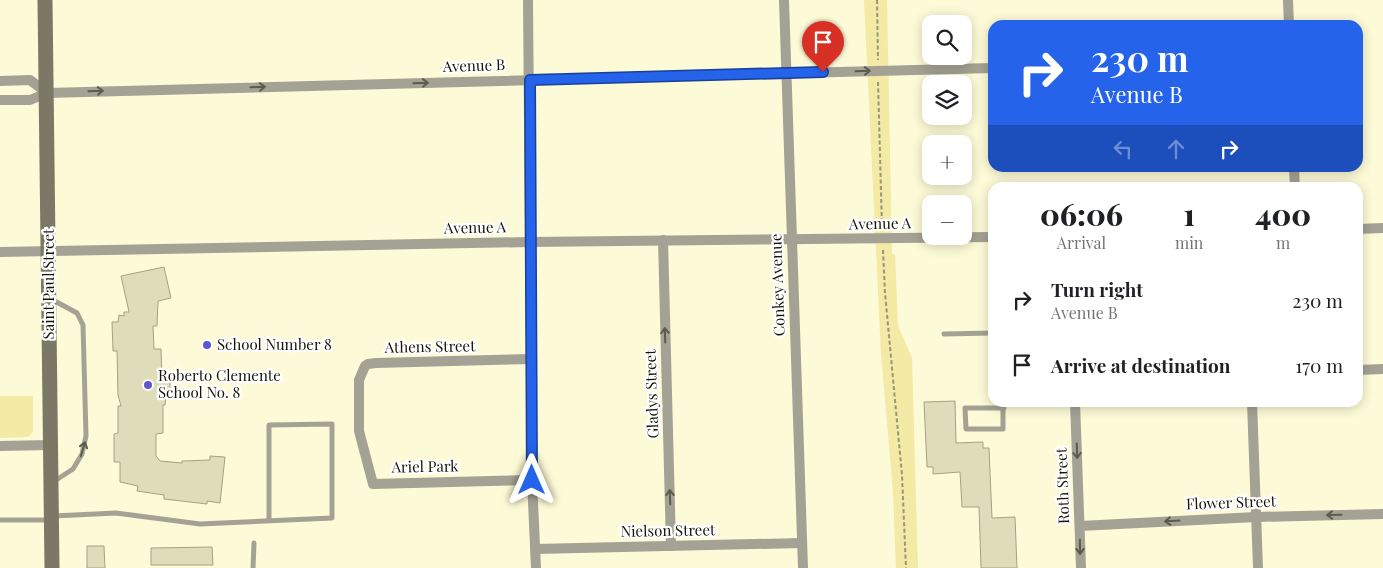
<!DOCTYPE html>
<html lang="en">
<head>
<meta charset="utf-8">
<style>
  body { margin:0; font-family:"Playfair Display",serif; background:#f2f2f2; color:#202124; height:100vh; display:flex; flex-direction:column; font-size:19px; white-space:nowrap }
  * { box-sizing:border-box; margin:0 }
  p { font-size:16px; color:#757577 }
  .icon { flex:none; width:28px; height:28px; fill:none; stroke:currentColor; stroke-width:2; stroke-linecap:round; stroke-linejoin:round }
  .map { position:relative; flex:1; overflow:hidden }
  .drawer { position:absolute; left:988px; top:182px; width:375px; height:225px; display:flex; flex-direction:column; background:#fff; border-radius:15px; box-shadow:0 2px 12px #0003 }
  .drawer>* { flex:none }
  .banner { position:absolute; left:988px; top:20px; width:375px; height:152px; border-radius:15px; box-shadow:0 2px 12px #0003; background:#2563eb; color:#fff; overflow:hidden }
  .buttons { position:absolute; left:922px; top:15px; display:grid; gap:10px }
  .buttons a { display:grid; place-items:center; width:50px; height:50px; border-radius:10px; background:#fff; box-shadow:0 2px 12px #0003; font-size:25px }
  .pin { position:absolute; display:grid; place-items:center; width:42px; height:42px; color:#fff; margin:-51px -21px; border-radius:50% 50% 50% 0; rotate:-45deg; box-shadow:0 0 5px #0007 }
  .pin .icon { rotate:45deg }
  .me { position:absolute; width:55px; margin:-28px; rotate:0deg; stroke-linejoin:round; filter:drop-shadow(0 0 4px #0008) }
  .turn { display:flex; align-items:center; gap:18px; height:105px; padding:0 20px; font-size:22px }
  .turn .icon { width:65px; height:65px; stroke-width:2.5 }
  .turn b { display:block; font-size:35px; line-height:42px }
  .lanes { display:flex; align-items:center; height:48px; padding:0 20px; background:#0003; justify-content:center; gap:25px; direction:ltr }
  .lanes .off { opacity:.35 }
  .eta { display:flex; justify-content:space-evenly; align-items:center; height:85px; text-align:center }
  .eta b { font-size:30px; font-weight:800; line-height:35px }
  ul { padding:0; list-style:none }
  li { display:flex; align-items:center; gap:15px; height:65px; padding:0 20px }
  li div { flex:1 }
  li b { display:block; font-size:19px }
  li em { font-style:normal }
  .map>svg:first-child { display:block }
</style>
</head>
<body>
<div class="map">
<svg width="1383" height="568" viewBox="0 0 1383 568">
  <rect width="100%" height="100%" fill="#fdfad7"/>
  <g fill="#f2eaa5">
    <polygon points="864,0 887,0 892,254 895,254 898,326 912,358 918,568 896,568 893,492 881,354"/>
    <polygon points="0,396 33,396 33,432 28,437 0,438"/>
  </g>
  <g fill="#dfdcba" stroke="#a5a281">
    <polygon points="164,267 171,298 158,301 157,326 153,326 154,349 161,349 162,377 170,377 170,396 166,395 165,405 163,405 163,433 156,434 156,456 160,461 182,463 182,461 210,460 210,456 225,457 220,503 207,501 207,504 164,499 164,495 137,491 138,486 120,482 120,462 114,462 114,434 118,433 118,406 121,406 118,395 117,351 113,351 112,322 118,322 119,315 124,316 124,312 129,312 121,276"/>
    <polygon points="955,401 956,443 983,442 983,448 989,448 992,518 1015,517 1017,568 981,568 979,507 962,507 960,472 933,474 933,467 927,467 924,402"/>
    <polygon points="87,546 104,546 105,568 87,568"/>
    <polygon points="212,547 213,565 151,565 151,548"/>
  </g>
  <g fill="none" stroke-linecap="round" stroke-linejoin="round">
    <g stroke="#98957c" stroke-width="2" stroke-dasharray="4 2.5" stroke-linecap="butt">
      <polyline points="877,0 878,60"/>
      <polyline points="878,82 882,228"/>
      <polyline points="883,250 885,293 902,475 906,568"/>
    </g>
    <g stroke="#a4a294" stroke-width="5">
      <polyline points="51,299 77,313 83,325 86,436 82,454 73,469 53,482"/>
      <polyline points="944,334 992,333"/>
      <polyline points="1003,402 1003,429 966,429 965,408 1004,408"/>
      <polyline points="54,516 116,513 200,524 332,518 332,424 269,425 269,521"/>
      <polyline points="0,520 49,520"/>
      <polyline points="253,568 254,543"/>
    </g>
    <g stroke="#a4a294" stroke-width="10">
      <polyline points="528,0 532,480 536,568"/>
      <polyline points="784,0 803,568"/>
      <polyline points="1288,0 1289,25"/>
      <polyline points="0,81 30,80 47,93"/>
      <polyline points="0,100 30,100 47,93 992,68"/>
      <polyline points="1294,168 1295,188"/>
      <polyline points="1358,229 1383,228"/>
      <polyline points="663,240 671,546"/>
      <path d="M0 252C176 250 352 245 529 242 683 239 838 240 992 237"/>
      <polyline points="532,359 376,363 368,364 365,366 359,380 359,431 373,484 532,480"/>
      <polyline points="1358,370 1383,369"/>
      <polyline points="1075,402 1081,568"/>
      <polyline points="1252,402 1258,568"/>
      <polyline points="0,446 50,445"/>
      <polyline points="1080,526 1256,517 1383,514"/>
      <polyline points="535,549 802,543"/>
    </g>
    <polyline stroke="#7b7965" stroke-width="15" points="45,0 52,568"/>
  </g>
  <defs><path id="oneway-shaft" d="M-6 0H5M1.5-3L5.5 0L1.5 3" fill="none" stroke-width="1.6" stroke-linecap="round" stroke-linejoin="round" transform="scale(1.25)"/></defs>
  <g stroke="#5c5b4e">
    <use href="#oneway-shaft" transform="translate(863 71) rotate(-2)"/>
    <use href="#oneway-shaft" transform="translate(421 83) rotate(-2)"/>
    <use href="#oneway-shaft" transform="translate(258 87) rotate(-2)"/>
    <use href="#oneway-shaft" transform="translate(96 91) rotate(-2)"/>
    <use href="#oneway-shaft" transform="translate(665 335) rotate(-92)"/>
    <use href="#oneway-shaft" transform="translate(83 449) rotate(-73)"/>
    <use href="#oneway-shaft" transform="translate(1077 451) rotate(88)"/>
    <use href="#oneway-shaft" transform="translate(670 497) rotate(-92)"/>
    <use href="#oneway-shaft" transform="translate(1334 515) rotate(179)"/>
    <use href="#oneway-shaft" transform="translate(1172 521) rotate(177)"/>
    <use href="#oneway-shaft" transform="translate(1080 547) rotate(89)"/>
  </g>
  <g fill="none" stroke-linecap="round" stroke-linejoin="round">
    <g stroke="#184099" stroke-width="12">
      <polyline id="route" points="532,480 530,80 823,72"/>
    </g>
    <use href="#route" stroke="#2563eb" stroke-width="9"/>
  </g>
  <g fill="#6156cf" stroke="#fff" stroke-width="2">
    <circle cx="207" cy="345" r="5"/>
    <circle cx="148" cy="385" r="5"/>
  </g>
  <g text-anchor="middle" stroke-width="4.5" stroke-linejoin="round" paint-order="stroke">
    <g font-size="15" fill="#151408" stroke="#fff">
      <text transform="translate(474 66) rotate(-2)" y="5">Avenue B</text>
      <text transform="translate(880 224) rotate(-1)" y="5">Avenue A</text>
      <text transform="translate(475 228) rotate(-1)" y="5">Avenue A</text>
      <text transform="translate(49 284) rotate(-90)" y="5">Saint Paul Street</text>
      <text transform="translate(778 285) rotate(-92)" y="5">Conkey Avenue</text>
      <text transform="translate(430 347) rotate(-1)" y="5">Athens Street</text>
      <text transform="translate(652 394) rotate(-92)" y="5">Gladys Street</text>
      <text transform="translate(425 467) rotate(-1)" y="5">Ariel Park</text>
      <text transform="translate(1063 486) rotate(-92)" y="5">Roth Street</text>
      <text transform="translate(1231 503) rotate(-2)" y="5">Flower Street</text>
      <text transform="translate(668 531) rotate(-1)" y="5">Nielson Street</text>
    </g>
    <g font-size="15" fill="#151408" stroke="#fff" text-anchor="start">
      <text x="217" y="350">School Number 8</text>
      <text x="158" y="381">Roberto Clemente<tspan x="158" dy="17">School No. 8</tspan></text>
    </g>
  </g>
</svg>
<div class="buttons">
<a><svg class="icon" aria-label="search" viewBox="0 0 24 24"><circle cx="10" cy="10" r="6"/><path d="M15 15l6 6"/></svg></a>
<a><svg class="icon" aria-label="layers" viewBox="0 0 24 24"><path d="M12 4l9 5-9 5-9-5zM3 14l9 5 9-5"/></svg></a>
<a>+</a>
<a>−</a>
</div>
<div class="pin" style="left:823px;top:72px;background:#d93025"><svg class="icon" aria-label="arrive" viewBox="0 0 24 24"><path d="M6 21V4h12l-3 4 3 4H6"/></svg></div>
<svg class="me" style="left:532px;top:480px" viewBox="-20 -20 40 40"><path d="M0-17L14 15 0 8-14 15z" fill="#2563eb" stroke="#fff" stroke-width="4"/></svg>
<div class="banner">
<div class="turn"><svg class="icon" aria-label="right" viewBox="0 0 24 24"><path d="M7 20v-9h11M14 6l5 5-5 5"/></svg><div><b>230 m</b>Avenue B</div></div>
<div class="lanes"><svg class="icon off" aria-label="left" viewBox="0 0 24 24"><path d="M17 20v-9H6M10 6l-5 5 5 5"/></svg><svg class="icon off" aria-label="ahead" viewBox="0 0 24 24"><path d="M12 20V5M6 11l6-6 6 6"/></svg><svg class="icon" aria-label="right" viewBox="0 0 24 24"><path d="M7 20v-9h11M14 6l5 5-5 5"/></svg></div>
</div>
<section class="drawer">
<div class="eta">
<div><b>06:06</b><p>Arrival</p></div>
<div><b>1</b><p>min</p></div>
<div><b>400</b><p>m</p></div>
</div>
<ul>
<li><svg class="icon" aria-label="right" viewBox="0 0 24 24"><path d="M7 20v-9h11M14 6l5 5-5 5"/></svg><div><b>Turn right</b><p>Avenue B</p></div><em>230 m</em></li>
<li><svg class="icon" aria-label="arrive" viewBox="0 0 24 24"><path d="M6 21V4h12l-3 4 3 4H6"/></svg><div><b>Arrive at destination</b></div><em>170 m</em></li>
</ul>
</section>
</div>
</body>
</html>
